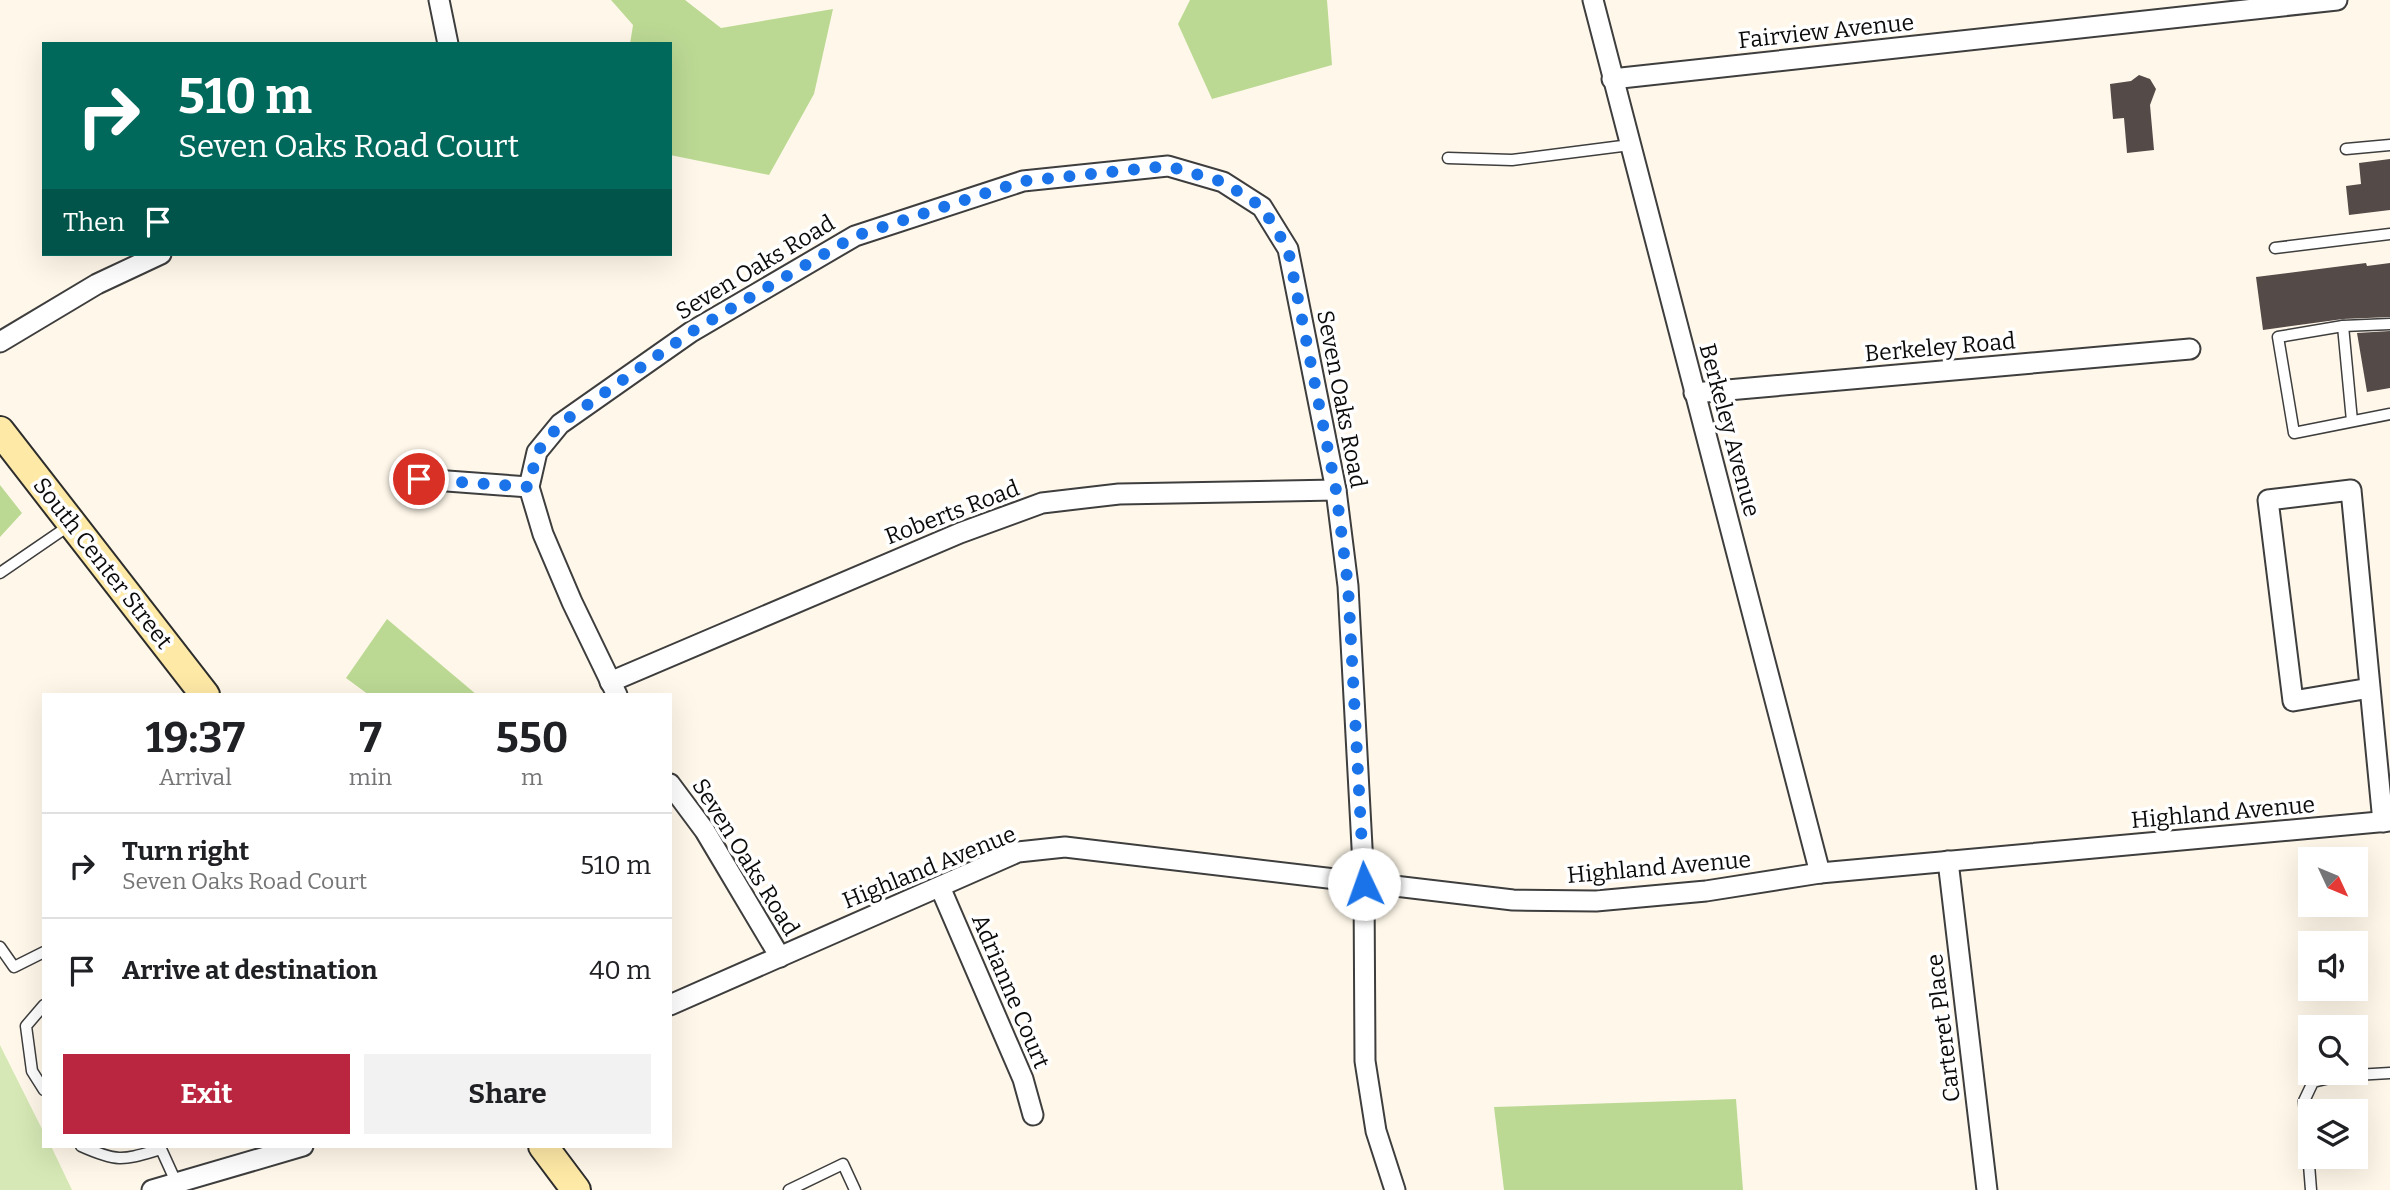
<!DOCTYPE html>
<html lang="en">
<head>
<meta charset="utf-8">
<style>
  body { margin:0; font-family:Bitter,serif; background:#f2f2f2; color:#202124; height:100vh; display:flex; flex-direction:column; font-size:26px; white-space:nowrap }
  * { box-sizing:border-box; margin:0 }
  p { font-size:23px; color:#757577 }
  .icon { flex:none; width:38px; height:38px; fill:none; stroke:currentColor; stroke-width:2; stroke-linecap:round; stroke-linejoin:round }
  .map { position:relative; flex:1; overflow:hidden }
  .drawer { position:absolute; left:42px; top:693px; width:630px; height:455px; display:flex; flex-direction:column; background:#fff; border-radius:0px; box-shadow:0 7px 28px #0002 }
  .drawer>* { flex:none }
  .banner { position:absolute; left:42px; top:42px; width:630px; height:214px; border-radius:0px; box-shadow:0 7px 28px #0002; background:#00695c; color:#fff; overflow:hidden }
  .needle { width:46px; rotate:134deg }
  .controls { position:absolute; left:2298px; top:847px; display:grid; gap:14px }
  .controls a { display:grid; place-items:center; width:70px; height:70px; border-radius:0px; background:#fff; box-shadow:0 7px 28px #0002; font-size:35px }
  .pin { position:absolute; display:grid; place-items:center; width:60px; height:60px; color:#fff; margin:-30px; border:4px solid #fff; border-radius:50%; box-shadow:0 2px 7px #0007 }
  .me { position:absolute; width:77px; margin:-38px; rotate:357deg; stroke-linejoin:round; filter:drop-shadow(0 0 5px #0008) }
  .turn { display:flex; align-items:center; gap:24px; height:147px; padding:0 21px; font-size:32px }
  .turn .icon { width:91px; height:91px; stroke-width:2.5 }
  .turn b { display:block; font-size:49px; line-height:60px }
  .then { display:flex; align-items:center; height:66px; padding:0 21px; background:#0003; gap:14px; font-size:26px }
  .eta { display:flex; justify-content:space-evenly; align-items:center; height:119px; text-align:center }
  .eta b { font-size:42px; font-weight:700; line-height:49px }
  .button { display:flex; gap:14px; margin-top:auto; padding:14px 21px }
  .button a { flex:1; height:80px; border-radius:0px; background:#ba253f; color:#fff; font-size:28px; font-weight:700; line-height:80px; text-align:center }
  .button a+a { background:#f2f2f2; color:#202124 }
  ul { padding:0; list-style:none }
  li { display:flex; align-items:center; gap:21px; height:105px; padding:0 21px; border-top:2px solid #e0e0e0 }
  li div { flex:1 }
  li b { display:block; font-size:26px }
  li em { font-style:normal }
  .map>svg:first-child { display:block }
</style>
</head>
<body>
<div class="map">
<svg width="2390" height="1190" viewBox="0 0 2390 1190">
  <rect width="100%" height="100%" fill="#fff8ea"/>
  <polygon fill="#d6e8b5" points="0,1045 44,1133 44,1146 51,1146 72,1190 0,1190"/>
  <g fill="#bcd994">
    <polygon points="611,0 685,0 721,28 833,9 814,94 769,175 670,155 670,44 630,44 633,25"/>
    <polygon points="1190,0 1327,0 1332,65 1212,99 1178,24"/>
    <polygon points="0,485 22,513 0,537"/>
    <polygon points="387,619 477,695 369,695 346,678"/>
    <polygon points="1736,1099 1743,1190 1504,1190 1494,1107"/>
  </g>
  <g fill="#544b48">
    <polygon points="2139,75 2150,79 2156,89 2150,105 2154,150 2127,153 2124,118 2113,119 2110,84 2131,81"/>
    <polygon points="2390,159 2390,210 2349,215 2346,186 2361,184 2359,163"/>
    <polygon points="2366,263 2367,266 2390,263 2390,317 2343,319 2263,330 2256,277"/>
    <polygon points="2390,331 2390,388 2367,392 2357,333"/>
  </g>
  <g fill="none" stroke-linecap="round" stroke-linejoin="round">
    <g stroke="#3e3e3e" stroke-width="13">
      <g id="lane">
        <polyline points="2346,149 2390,145"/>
        <polyline points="1448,158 1512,160 1630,145"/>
        <polyline points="2275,248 2390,234"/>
        <polyline points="2343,326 2390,324"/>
        <polyline points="2352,421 2343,326 2278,337 2294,433 2390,414"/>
        <polyline points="0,573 70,525"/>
        <polyline points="0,947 14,967 44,952"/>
        <polyline points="44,1005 26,1026 32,1071 44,1090"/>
        <path d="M81 1146C119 1163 123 1160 161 1149L176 1182"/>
        <polyline points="789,1190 843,1164 855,1190"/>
        <polyline points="2311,1190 2304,1101 2313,1082 2338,1076 2390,1073"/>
      </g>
    </g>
    <g stroke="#3e3e3e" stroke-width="23">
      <g id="street">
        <polyline points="439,0 448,44"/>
        <polyline points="1593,0 1820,873"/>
        <polyline points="1612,79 2337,0"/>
        <polyline points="0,342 97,284 161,254"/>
        <polyline points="1694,393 2190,349"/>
        <polyline points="420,479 529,487"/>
        <polyline points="610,682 960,533 1042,503 1119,494 1336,490"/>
        <polyline points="2370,688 2293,701 2268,500 2351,490 2383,822"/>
        <polyline points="617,695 572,602 543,534 529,487 537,452 560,424 691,332 855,236 1023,181 1168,166 1223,182 1262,207 1288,249 1336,490 1348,586 1364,884 1365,1061 1376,1131 1395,1190"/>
        <polyline points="670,784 705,831 780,957"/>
        <polyline points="1948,861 1987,1190"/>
        <polyline points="940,887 1023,1079 1033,1115"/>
        <polyline points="670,1005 1018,852 1065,847 1513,900 1596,901 1706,891 1820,873 2390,821"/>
        <polyline points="152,1190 303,1146"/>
      </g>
    </g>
    <g stroke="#2d2d2d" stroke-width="32">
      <g id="secondary">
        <polyline points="0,431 205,695"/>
        <polyline points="543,1146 576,1190"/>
      </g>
    </g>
    <use href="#lane" stroke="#fff" stroke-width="10"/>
    <use href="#street" stroke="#fff" stroke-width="19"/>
    <use href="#secondary" stroke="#fee9a6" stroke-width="28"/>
  </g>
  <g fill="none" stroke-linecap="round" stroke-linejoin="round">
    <polyline stroke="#1a73e8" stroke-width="12" stroke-dasharray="0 21.6" points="419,479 529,487 537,452 560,424 691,332 855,236 1023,181 1168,166 1223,182 1262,207 1288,249 1336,490 1348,586 1364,884"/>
  </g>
  <g text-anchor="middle" stroke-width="7" stroke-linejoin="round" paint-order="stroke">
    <g font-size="23" fill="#0b0b0b" stroke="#fff">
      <text transform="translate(1826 31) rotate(-6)" y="8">Fairview Avenue</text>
      <text transform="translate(755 267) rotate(-31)" y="8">Seven Oaks Road</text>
      <text transform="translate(1940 347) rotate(-5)" y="8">Berkeley Road</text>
      <text transform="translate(1342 399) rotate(79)" y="8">Seven Oaks Road</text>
      <text transform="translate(1730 430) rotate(75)" y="8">Berkeley Avenue</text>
      <text transform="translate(952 512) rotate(-21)" y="8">Roberts Road</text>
      <text transform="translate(103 563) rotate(52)" y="8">South Center Street</text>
      <text transform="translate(2223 812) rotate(-5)" y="8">Highland Avenue</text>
      <text transform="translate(746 857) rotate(58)" y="8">Seven Oaks Road</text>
      <text transform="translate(929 867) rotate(-22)" y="8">Highland Avenue</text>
      <text transform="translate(1659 867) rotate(-5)" y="8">Highland Avenue</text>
      <text transform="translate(1011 991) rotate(67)" y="8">Adrianne Court</text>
      <text transform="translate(1943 1028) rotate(-97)" y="8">Carteret Place</text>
    </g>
  </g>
</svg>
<div class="controls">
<a><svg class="needle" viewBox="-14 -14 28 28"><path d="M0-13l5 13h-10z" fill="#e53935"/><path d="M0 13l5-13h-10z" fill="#757577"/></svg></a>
<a><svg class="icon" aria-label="sound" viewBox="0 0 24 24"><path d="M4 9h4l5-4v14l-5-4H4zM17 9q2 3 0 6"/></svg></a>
<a><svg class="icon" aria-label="search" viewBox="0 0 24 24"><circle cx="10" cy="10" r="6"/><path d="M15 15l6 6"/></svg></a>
<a><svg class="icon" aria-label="layers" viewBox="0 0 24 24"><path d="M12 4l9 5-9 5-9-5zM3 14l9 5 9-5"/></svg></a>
</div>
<div class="pin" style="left:419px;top:479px;background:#d93025"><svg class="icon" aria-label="arrive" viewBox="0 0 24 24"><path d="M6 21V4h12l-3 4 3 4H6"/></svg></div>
<svg class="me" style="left:1364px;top:884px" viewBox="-20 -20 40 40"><circle r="19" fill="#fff"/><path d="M0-13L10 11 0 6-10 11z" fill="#1a73e8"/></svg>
<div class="banner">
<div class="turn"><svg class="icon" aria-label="right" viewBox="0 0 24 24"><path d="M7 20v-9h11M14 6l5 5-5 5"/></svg><div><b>510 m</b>Seven Oaks Road Court</div></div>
<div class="then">Then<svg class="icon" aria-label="arrive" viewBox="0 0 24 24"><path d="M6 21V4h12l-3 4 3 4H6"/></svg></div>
</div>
<section class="drawer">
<div class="eta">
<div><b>19:37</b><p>Arrival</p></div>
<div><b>7</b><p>min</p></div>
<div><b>550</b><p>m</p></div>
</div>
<ul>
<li><svg class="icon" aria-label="right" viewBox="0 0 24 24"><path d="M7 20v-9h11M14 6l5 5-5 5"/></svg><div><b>Turn right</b><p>Seven Oaks Road Court</p></div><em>510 m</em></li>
<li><svg class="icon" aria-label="arrive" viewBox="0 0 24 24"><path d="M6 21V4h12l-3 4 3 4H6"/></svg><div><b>Arrive at destination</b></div><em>40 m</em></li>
</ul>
<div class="button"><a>Exit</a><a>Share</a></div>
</section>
</div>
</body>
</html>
